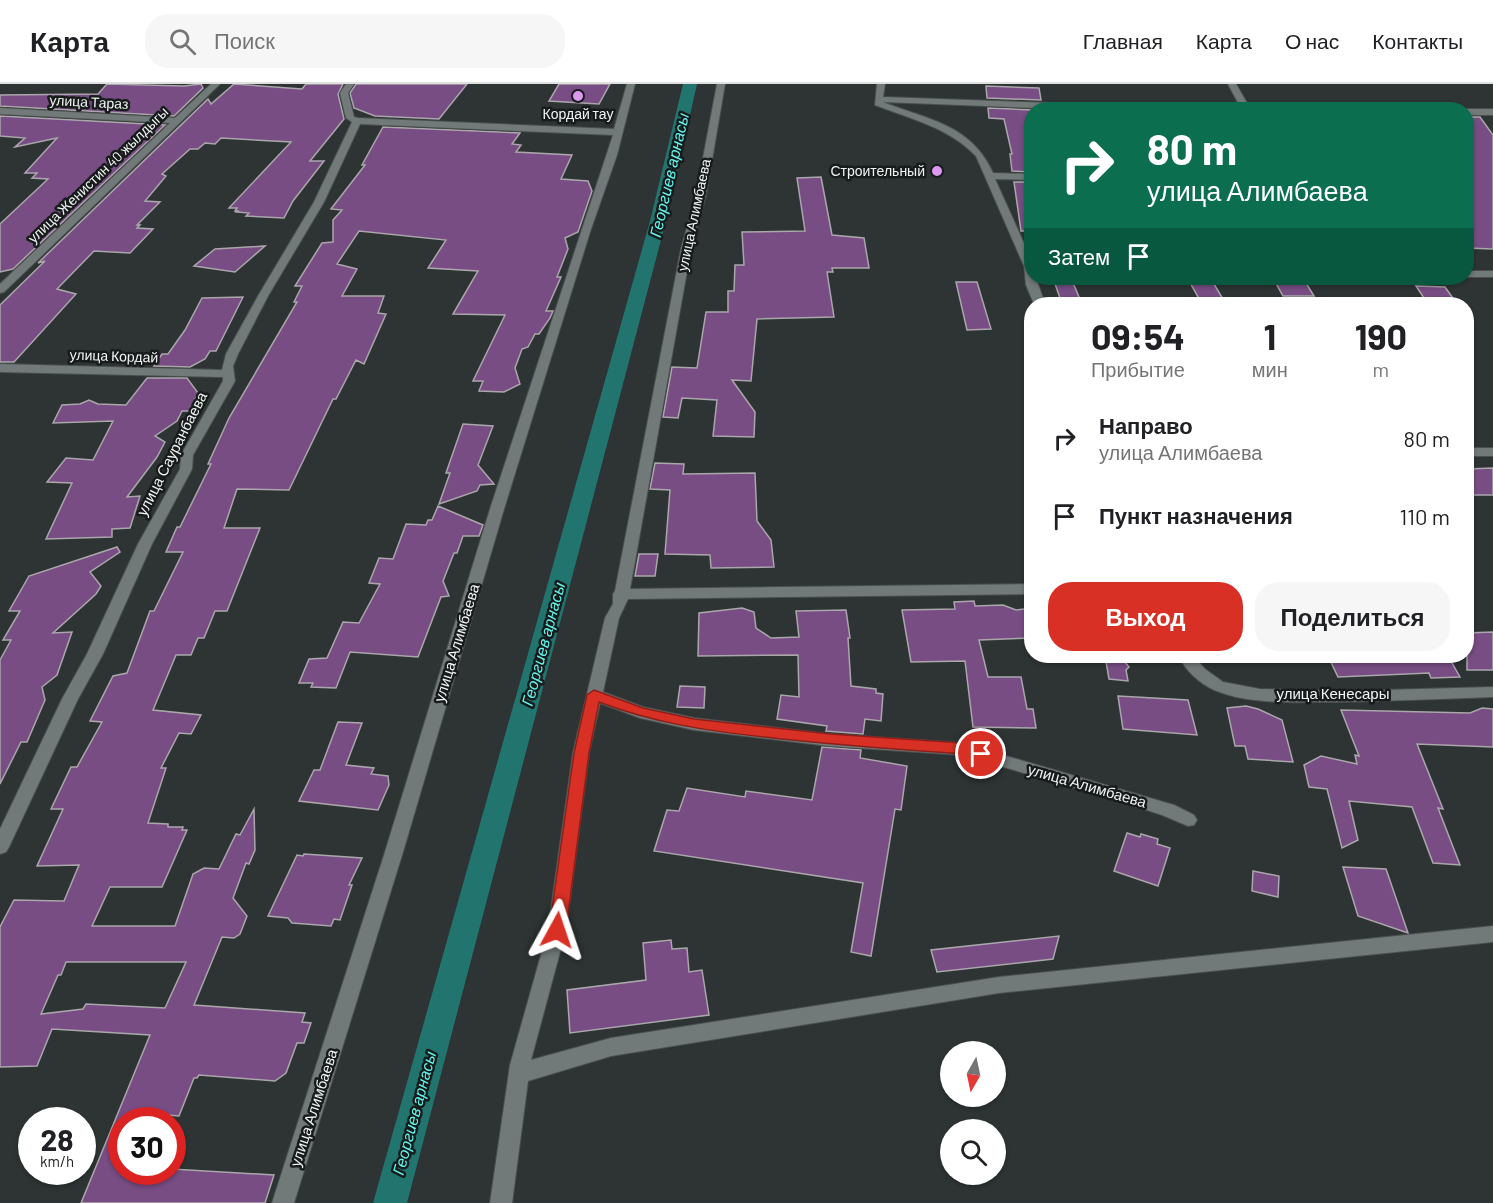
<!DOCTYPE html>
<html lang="ru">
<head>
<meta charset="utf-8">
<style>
  body { margin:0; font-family:Barlow,sans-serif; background:#f6f6f6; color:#202124; height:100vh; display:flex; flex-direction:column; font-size:22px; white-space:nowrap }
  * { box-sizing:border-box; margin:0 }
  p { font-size:20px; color:#757577 }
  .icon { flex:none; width:33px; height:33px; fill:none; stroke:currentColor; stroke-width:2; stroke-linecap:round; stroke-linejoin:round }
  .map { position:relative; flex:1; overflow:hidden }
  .side { position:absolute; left:1024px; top:213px; width:450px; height:366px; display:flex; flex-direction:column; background:#fff; border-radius:24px; box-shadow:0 2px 4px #0004 }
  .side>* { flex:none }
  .banner { position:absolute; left:1024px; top:18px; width:450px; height:183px; border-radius:24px; box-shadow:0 2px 4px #0004; background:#0b6e4f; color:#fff; overflow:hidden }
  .needle { width:39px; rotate:189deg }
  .fabs { position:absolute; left:940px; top:957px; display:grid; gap:12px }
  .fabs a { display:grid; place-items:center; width:66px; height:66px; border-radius:50%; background:#fff; box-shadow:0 2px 4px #0004; font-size:30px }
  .speed { position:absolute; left:18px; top:1023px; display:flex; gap:12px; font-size:30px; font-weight:700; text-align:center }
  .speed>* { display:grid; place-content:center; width:78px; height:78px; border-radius:50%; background:#fff; box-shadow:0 2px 4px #0004; line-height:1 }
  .speed small { font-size:15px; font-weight:400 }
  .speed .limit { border:9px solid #d22; background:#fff; color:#111 }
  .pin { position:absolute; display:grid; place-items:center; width:51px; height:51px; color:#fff; margin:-26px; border:3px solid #fff; border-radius:50%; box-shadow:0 2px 6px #0007 }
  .me { position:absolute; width:66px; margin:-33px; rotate:5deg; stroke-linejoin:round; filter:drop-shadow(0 0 4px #0008) }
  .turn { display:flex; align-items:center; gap:21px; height:126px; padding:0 24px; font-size:27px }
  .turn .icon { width:78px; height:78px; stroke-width:2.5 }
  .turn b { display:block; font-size:42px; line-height:51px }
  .then { display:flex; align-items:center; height:57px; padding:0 24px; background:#0003; gap:12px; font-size:22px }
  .eta { display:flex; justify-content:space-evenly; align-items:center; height:102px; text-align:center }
  .eta b { font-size:36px; font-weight:700; line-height:42px }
  .cta { display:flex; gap:12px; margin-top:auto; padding:12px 24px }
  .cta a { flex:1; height:69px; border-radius:24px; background:#d93025; color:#fff; font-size:24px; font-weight:700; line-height:69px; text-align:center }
  .cta a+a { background:#f6f6f6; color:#202124 }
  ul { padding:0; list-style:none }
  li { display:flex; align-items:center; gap:18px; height:78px; padding:0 24px }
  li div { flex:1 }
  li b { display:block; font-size:22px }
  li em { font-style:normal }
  header { display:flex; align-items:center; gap:36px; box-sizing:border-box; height:84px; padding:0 30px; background:#fff; border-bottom:2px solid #e0e0e0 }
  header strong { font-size:28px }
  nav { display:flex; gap:33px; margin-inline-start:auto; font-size:21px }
  .search { width:420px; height:54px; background:#f6f6f6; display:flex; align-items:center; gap:15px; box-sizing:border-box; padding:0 21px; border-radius:24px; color:#757577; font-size:22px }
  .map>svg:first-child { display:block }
</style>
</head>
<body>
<header>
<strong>Карта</strong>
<div class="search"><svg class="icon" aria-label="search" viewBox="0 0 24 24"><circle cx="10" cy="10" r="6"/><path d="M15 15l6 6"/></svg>Поиск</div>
<nav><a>Главная</a><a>Карта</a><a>О нас</a><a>Контакты</a></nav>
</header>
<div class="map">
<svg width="1493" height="1119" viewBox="0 0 1493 1119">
  <rect width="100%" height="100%" fill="#2e3434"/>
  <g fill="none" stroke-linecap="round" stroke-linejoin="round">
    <polygon fill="#22746f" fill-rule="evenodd" points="683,0 697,0 666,137 407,1119 373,1119 650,137"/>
  </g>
  <g fill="#774d83" stroke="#aba6ac" stroke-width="1.5" fill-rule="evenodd">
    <polygon points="107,0 184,2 201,0 203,4 174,32 0,22 0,11 98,10"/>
    <polygon points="234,0 302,5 306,0 343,0 338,10 344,35 310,77 324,77 293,117 284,134 246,132 249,129 237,128 239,127 235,127 237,124 229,124 291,58 221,54 215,60 205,59 198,65 190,65 162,90 166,92 145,117 160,118 137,141 140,141 137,144 153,145 130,169 94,167 57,205 76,210 14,278 0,278 0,221 45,177 38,179 208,15 211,20"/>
    <polygon points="356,0 467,0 439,35 375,32 354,24 350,9"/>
    <polygon points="559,0 610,0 599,20 549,17"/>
    <polygon points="986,2 1039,4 1041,16 987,14"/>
    <polygon points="988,24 1032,26 1032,88 1012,87 1010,70 1012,70 1004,35 989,34"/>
    <polygon points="0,32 165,41 13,185 0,188 0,140 48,95 32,94 37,89 25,89 57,54 15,63 25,54 0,52"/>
    <polygon points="1467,33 1480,33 1493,51 1493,165 1467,164"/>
    <path d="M383 43 520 49 512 60 521 61 516 68 572 71 561 95 588 97 592 107 578 148 565 154 568 165 557 193H561L546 227H553L550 234 539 250H535L528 263 522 265 515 284 520 300 504 308 479 307 483 297H473L505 231 453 230 478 187 428 184 446 156 359 147 337 180 357 185 342 212H384L378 229 386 230 364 280 356 276 336 315H333L289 406 237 405 224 444H260L227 527H215L204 554H198L191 571H176L153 626 201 631 191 650 179 649 161 684H166L148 739 168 740V743H183L182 746H187L162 803H110L92 842H175L193 790 204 784 219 785 236 750 240 751 254 725 255 766 249 780 246 779 233 814 247 832 240 850 234 854 222 853 194 921 305 929 302 938 311 939 304 959H297L286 989 275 997 199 991 197 994H194L179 1032 167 1031 165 1036H122V1088H172V1085L274 1091 265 1119H81L150 951 52 945 37 982 0 983V843L14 816 64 817 79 781 37 782 63 725H51L71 683H77L102 638 90 637 113 592 127 589 150 527H154L183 468H166L177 443H180L211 380H208L229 334 297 218H294L302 202H295L322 159 333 158V136L342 126 331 125 365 81H362ZM66 878H186L165 924 86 920 83 925 41 930 58 891H61Z"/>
    <polygon points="821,93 832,151 864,154 869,184 832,184 833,188 827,188 834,233 757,235 751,297 732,296 755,328 754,353 713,352 717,316 682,314 678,334 663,333 672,283 697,284 706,228 728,228 728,207 734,207 735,181 744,181 742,148 805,147 797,94"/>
    <polygon points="1014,98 1032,98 1032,147 1021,147"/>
    <polygon points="265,162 235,188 194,182 215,165"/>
    <polygon points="1053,194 1071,194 1082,220 1062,220"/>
    <polygon points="1273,194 1303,194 1314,212 1283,212"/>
    <polygon points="1188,195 1211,195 1226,220 1202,220"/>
    <polygon points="956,198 977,198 991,245 967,246"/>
    <polygon points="1416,202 1445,203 1457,220 1428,220"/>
    <polygon points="243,213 216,267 210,267 205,275 190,283 154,282 162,270 168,270 185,246 202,214"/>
    <polygon points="147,294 187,294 198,309 189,327 182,327 177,337 155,352 165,358 157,373 127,413 140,412 130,444 112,445 112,453 46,455 72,399 47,398 66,374 93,376 113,337 53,339 62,321 80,320 89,316 98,320 126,321"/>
    <polygon points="463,340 493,342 478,381 494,400 480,401 477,407 439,420 450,389 446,389"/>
    <polygon points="655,379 684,380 683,390 755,389 757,437 771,456 774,483 711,484 710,471 665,470 670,406 650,405"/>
    <polygon points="1493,384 1493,411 1467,411 1467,385"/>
    <polygon points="438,422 483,441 479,452 463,452 457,469 454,469 443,497 449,512 441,513 418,573 350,568 336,604 311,603 313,599 299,599 309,575 327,574 343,538 359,539 380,500 369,499 379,474 393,475 406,440 426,441 428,436 432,436"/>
    <polygon points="117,463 120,468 90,488 101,502 96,510 53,549 72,548 57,591 42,603 45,616 27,658 21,658 0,700 0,576 11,556 3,556 20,527 9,527 29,492"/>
    <polygon points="639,470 658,470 655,492 635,492"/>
    <polygon points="974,517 975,522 1003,521 1016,526 1032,524 1032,554 979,556 988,593 1021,593 1027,625 1033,625 1036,644 973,643 965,577 911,578 902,526 955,525 954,518"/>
    <polygon points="742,524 754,528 756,544 771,554 799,553 796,527 846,526 850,554 848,554 851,602 876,605 876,609 883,610 881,637 865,635 863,650 826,647 827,642 777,635 781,611 799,613 798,571 698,572 699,529"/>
    <polygon points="1493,548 1493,586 1467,586 1467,549"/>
    <polygon points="1105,572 1120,572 1129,583 1126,586 1128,597 1109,595"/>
    <polygon points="1328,572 1448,572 1460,593 1431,594 1429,589 1338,593"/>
    <polygon points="680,602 705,603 704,624 677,623"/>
    <polygon points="1118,612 1188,616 1197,651 1123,645"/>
    <polygon points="1246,622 1258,625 1282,636 1293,678 1248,675 1245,662 1235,662 1227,624"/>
    <polygon points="1482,624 1493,625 1493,663 1417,660 1443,725 1438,724 1460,781 1433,779 1412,723 1349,717 1358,756 1342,764 1327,705 1309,703 1304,681 1321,672 1357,680 1355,671 1359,672 1341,626 1470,629"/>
    <polygon points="338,638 362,639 346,681 374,684 371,690 388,692 389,701 378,726 299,717 314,686 320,686"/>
    <polygon points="822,663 861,666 860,674 907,682 901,726 895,725 871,872 851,868 863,799 654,767 667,726 679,727 687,704 745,713 746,707 812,716"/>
    <polygon points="1127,749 1140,753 1141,750 1158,755 1157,760 1170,764 1158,802 1114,787"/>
    <polygon points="304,770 362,774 349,801 352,801 340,836 334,835 331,842 292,839 288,834 268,832 297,771 303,772"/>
    <polygon points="1343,783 1386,785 1408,849 1358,832"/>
    <polygon points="1253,787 1279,792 1278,813 1252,807"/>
    <polygon points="1059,852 1053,875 937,888 931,866"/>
    <polygon points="671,856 672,865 687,864 689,888 702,886 709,931 570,949 567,906 646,896 643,859"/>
  </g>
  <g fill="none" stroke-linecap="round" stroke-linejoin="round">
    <g stroke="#4b504f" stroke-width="2">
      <g id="minor">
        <polygon points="211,0 220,0 4,208 0,209 0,200 170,39 0,30 0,24 175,34"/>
        <polygon points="346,0 354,0 348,9 354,33 358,34 614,45 627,0 635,0 617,71 590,148 504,425 403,768 294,1119 272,1119 385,768 490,425 613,51 360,40 324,118 268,212 238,270 233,282 235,297 193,371 192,385 152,460 103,570 78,615 9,763 6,768 0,770 0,745 62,615 87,570 138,460 180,385 181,371 223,297 223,293 0,288 0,280 222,286 226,270 258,212 314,118 352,38 346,34 340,9"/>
        <polygon points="717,0 725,0 706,111 691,165 630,505 1032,500 1032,510 628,515 619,534 603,608 643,623 694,634 829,650 962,659 1174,721 1194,731 1197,736 1194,741 1188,742 1162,731 1110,714 962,671 829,662 694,646 640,634 600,619 589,669 566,846 531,976 611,954 999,893 1493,842 1493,858 999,909 611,972 528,997 512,1119 490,1119 510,981 548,846 573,669 605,534 613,520 613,510 615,507 681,165 696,111"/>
        <path d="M877 0H885L883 13 1170 23 1174 26H1088L883 18C928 36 971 40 993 89L1032 90V96L995 95 1032 177V194H1036L1045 220H1034L1026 201 1024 182 976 72C948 43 911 35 875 21Z"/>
        <polygon points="1228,0 1236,0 1251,26 1242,26"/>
        <rect x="1467" y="25" width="26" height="6"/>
        <rect x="1467" y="187" width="26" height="6"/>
        <rect x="1467" y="364" width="26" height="8"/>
        <path d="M1179 572H1193L1205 585 1223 598 1260 605 1346 607 1493 603V613C1439 615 1386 617 1332 618 1294 618 1250 621 1214 606 1199 599 1185 586 1179 572Z"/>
      </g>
    </g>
    <use href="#minor" fill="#727979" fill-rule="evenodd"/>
  </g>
  <path fill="#d93025" stroke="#8d1f18" stroke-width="1.5" d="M594 606 643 624 694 635 830 650 962 659 986 667 989 670 986 674 981 676 962 670C896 665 831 661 765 653 708 647 654 639 599 618L589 669 566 846 563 851 557 853 551 851 549 846 574 669 587 611Z"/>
  <g fill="#de98f2" stroke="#181b1b" stroke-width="2">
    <circle cx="578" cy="12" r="6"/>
    <circle cx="937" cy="87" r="6"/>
  </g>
  <g text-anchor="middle" stroke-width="5" stroke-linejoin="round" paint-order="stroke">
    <g font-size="14" fill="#f1f5f4" stroke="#181b1b">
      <text transform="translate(89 18) rotate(3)" y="5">улица Тараз</text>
      <text transform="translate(98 91) rotate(-44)" y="5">улица Женистин 40 жылдыгы</text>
      <text transform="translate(694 131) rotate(-78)" y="5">улица Алимбаева</text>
      <text transform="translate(114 272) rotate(2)" y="5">улица Кордай</text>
    </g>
    <g font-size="14" fill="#f1f5f4" stroke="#181b1b">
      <text x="578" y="35">Кордай тау</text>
      <text x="925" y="92" text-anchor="end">Строительный</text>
    </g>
    <g font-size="15" fill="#f1f5f4" stroke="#181b1b">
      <text transform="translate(172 370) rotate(-63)" y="5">улица Сауранбаева</text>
      <text transform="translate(457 559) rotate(-73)" y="5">улица Алимбаева</text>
      <text x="1333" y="615">улица Кенесары</text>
      <text transform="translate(1087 702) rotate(16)" y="5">улица Алимбаева</text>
      <text transform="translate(314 1024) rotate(-72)" y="5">улица Алимбаева</text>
    </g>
    <g font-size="16" font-style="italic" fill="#63f6ed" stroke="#181b1b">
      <text transform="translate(669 91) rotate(-77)" y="6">Георгиев арнасы</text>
      <text transform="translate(543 560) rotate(-75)" y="6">Георгиев арнасы</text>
      <text transform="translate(414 1029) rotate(-75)" y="6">Георгиев арнасы</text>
    </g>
  </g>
</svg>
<div class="fabs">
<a><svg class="needle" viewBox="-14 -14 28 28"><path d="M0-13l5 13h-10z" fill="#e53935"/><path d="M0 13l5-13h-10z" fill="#757577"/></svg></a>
<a><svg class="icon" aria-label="search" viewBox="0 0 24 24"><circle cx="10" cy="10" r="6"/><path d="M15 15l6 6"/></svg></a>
</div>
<div class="speed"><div>28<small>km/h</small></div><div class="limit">30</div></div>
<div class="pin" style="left:981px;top:670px;background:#d93025"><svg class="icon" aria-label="arrive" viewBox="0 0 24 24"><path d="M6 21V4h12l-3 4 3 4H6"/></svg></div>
<svg class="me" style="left:557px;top:846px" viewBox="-20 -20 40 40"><path d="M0-17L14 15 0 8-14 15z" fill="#d93025" stroke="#fff" stroke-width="4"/></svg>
<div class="banner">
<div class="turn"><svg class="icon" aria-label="right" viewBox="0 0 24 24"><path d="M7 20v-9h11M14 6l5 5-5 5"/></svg><div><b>80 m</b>улица Алимбаева</div></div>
<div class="then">Затем<svg class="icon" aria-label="arrive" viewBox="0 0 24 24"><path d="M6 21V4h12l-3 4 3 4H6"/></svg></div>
</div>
<section class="side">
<div class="eta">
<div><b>09:54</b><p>Прибытие</p></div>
<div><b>1</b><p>мин</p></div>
<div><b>190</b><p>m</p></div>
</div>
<ul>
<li><svg class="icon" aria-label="right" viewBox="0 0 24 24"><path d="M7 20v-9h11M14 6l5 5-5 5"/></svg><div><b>Направо</b><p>улица Алимбаева</p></div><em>80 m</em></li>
<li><svg class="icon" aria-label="arrive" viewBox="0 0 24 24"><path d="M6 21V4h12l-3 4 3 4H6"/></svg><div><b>Пункт назначения</b></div><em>110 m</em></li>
</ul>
<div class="cta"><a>Выход</a><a>Поделиться</a></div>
</section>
</div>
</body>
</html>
